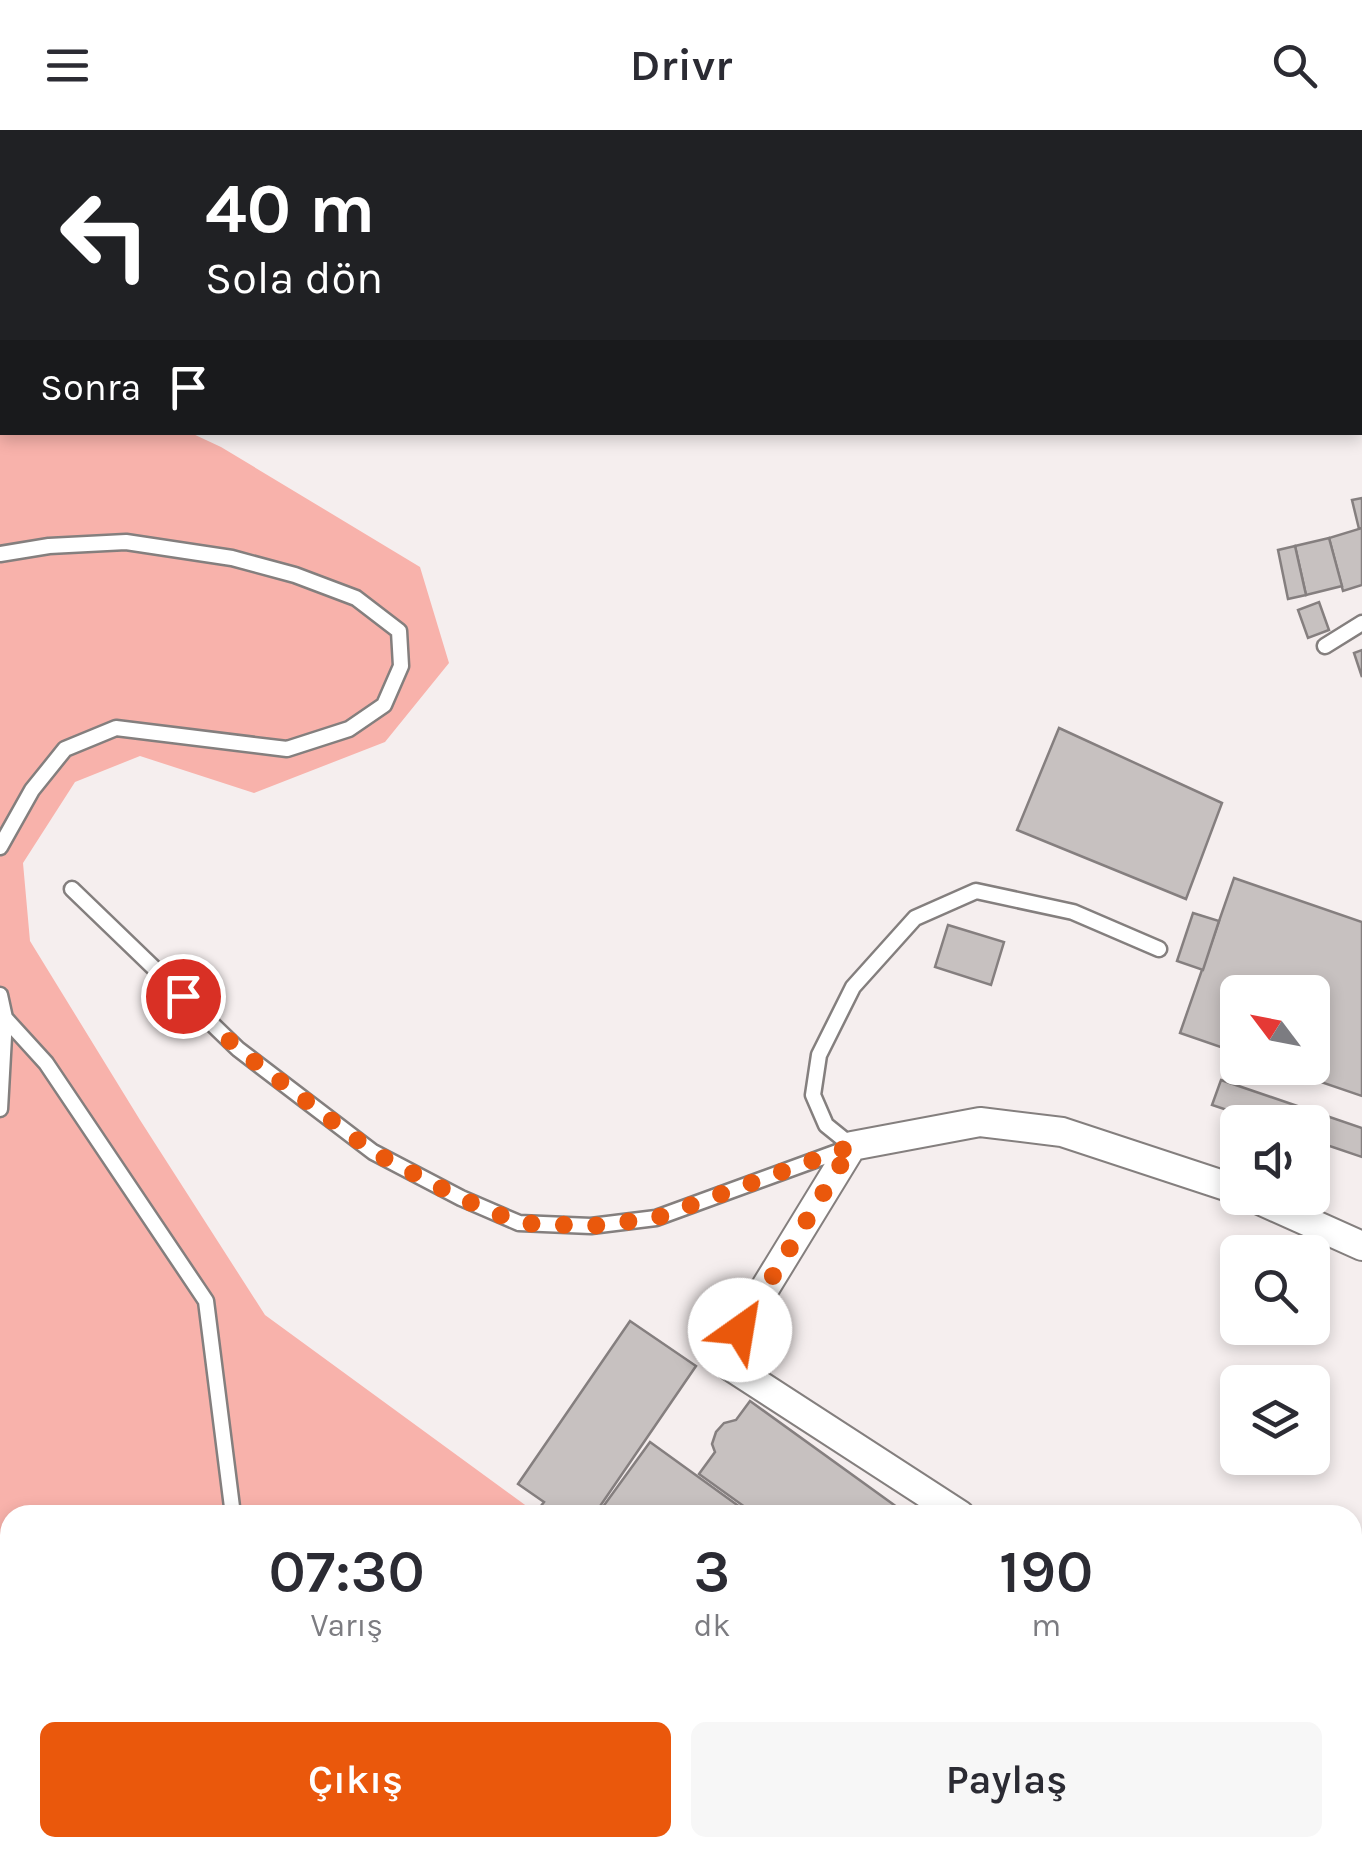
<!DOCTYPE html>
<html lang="tr">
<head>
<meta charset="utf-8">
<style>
  body { margin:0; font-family:Karla,sans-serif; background:#f7f7f7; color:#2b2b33; height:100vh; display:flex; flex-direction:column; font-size:38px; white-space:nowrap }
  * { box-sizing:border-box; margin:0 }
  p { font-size:32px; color:#7c7c81 }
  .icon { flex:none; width:55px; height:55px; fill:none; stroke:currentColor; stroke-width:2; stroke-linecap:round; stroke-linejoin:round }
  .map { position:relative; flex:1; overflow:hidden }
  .details { position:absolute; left:0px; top:1375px; width:1362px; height:352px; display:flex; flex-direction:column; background:#fff; border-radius:30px 30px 0 0; box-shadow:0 5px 15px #0003 }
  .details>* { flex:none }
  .guide { position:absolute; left:0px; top:0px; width:1362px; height:305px; box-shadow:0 5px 15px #0003; background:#202124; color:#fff; overflow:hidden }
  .needle { width:65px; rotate:302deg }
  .buttons { position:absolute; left:1220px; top:845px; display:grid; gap:20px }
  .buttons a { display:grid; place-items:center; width:110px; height:110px; border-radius:15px; background:#fff; box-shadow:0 5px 15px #0003; font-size:50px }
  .pin { position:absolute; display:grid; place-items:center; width:85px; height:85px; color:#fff; margin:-42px; border:5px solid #fff; border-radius:50%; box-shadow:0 2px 10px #0007 }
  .me { position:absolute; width:110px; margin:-55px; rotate:32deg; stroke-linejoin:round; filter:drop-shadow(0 0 8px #0008) }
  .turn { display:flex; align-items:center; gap:35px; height:210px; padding:0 40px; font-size:45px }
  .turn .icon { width:130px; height:130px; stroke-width:2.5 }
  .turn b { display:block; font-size:70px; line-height:85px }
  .then { display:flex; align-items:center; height:95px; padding:0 40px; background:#0003; gap:20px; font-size:38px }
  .eta { display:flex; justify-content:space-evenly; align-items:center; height:170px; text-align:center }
  .eta b { font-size:60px; font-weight:600; line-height:70px }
  .button { display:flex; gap:20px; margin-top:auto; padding:20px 40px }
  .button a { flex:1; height:115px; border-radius:15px; background:#ea580c; color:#fff; font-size:40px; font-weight:600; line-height:115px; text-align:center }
  .button a+a { background:#f7f7f7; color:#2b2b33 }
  header { display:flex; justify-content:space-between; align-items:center; height:130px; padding:0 40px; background:#fff; font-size:45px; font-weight:600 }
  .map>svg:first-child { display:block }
</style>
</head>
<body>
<header><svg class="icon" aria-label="menu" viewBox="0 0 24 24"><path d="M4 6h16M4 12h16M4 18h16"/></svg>Drivr<svg class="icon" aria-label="search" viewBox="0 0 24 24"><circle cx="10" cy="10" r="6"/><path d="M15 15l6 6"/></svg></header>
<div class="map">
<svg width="1362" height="1726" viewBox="0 0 1362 1726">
  <rect width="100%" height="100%" fill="#f5eeee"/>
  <polygon fill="#f8b2ab" points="0,243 2,302 191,303 221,317 420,437 449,533 385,612 254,663 140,626 75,652 23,733 30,811 140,990 265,1185 532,1380 529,1385 10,1385 10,1718 316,1718 310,1726 0,1726"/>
  <g fill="#c7c1c0" stroke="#857f7f" stroke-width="2.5">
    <polygon points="1362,368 1362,398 1359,399 1352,370"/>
    <polygon points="1362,398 1362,455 1343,461 1329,408"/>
    <polygon points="1329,408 1342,456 1306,465 1295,416"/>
    <polygon points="1295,416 1306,465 1288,469 1278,420"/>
    <polygon points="1319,472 1329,500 1308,508 1298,480"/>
    <polygon points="1362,520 1362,547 1354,523"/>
    <polygon points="1059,598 1222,673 1186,769 1017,700"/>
    <polygon points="1234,748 1362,792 1362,966 1280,938 1312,938 1312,862 1238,862 1238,923 1180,903"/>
    <polygon points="1193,783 1219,791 1203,840 1177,831"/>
    <polygon points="948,795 1004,812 991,855 935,837"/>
    <polygon points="1221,950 1362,998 1362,1027 1312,1010 1312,992 1263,992 1212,975"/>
    <polygon points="630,1191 696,1236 594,1385 534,1385 544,1372 518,1354"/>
    <polygon points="750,1271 908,1385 756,1385 699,1344 715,1322 712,1314 716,1302 724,1293 736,1290"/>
    <polygon points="650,1312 751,1385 597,1385"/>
    <polygon points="651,1718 686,1718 691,1720 689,1726 648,1726"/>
    <polygon points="1155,1718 1199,1718 1211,1723 1209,1726 1152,1726"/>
  </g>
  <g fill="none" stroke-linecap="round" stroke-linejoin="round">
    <g stroke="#847f7e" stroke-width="19">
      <g id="service">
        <polyline points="0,424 49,416 126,412 232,428 295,445 356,468 399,501 401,536 384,575 349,599 287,619 116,598 65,619 32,660 0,717"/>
        <polyline points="1325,516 1362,493"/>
        <polyline points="72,759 238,919 373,1022 461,1068 519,1093 591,1096 656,1088 848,1018"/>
        <polyline points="0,865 5,888 46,933 206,1171 233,1385"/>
        <polyline points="0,979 5,888 1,888"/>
        <polyline points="852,1016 826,995 813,965 819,925 853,857 915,788 976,761 1073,782 1159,819"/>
        <polyline points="261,1718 261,1726"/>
      </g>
    </g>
    <g stroke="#847f7e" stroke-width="32">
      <g id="minor">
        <polyline points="1255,1068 1362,1116"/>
        <polyline points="960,1385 721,1230 852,1016 980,992 1062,1002 1238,1060"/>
        <polyline points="1320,1718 1331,1726"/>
        <polyline points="1236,1726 1240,1718"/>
      </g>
    </g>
    <use href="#service" stroke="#fff" stroke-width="14"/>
    <use href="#minor" stroke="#fff" stroke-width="28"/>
  </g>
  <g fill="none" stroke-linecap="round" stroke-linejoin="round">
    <polyline stroke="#ea580c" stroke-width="18" stroke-dasharray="0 32.4" points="183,866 238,919 373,1022 460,1068 519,1093 592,1096 656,1088 852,1016 740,1200"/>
  </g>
</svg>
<div class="buttons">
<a><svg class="needle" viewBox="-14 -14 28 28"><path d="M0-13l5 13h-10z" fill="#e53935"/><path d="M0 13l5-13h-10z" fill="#7c7c81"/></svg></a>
<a><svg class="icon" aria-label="sound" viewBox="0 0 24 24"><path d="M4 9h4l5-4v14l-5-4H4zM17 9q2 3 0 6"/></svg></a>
<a><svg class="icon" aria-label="search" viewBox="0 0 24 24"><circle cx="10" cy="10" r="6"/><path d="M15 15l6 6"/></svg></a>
<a><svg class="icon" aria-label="layers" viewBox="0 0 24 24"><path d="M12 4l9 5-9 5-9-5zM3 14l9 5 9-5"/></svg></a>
</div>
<div class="pin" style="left:183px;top:866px;background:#d93025"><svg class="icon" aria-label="arrive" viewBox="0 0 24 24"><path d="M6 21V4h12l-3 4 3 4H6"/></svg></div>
<svg class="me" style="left:740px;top:1200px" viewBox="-20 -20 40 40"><circle r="19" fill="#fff"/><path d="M0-13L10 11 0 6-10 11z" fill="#ea580c"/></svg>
<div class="guide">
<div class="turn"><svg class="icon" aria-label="left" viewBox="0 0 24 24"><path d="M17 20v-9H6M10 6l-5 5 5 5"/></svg><div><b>40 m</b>Sola dön</div></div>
<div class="then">Sonra<svg class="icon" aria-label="arrive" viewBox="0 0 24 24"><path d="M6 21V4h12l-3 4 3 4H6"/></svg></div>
</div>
<section class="details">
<div class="eta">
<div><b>07:30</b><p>Varış</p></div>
<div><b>3</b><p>dk</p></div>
<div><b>190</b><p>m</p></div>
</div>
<div class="button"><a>Çıkış</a><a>Paylaş</a></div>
</section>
</div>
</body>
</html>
